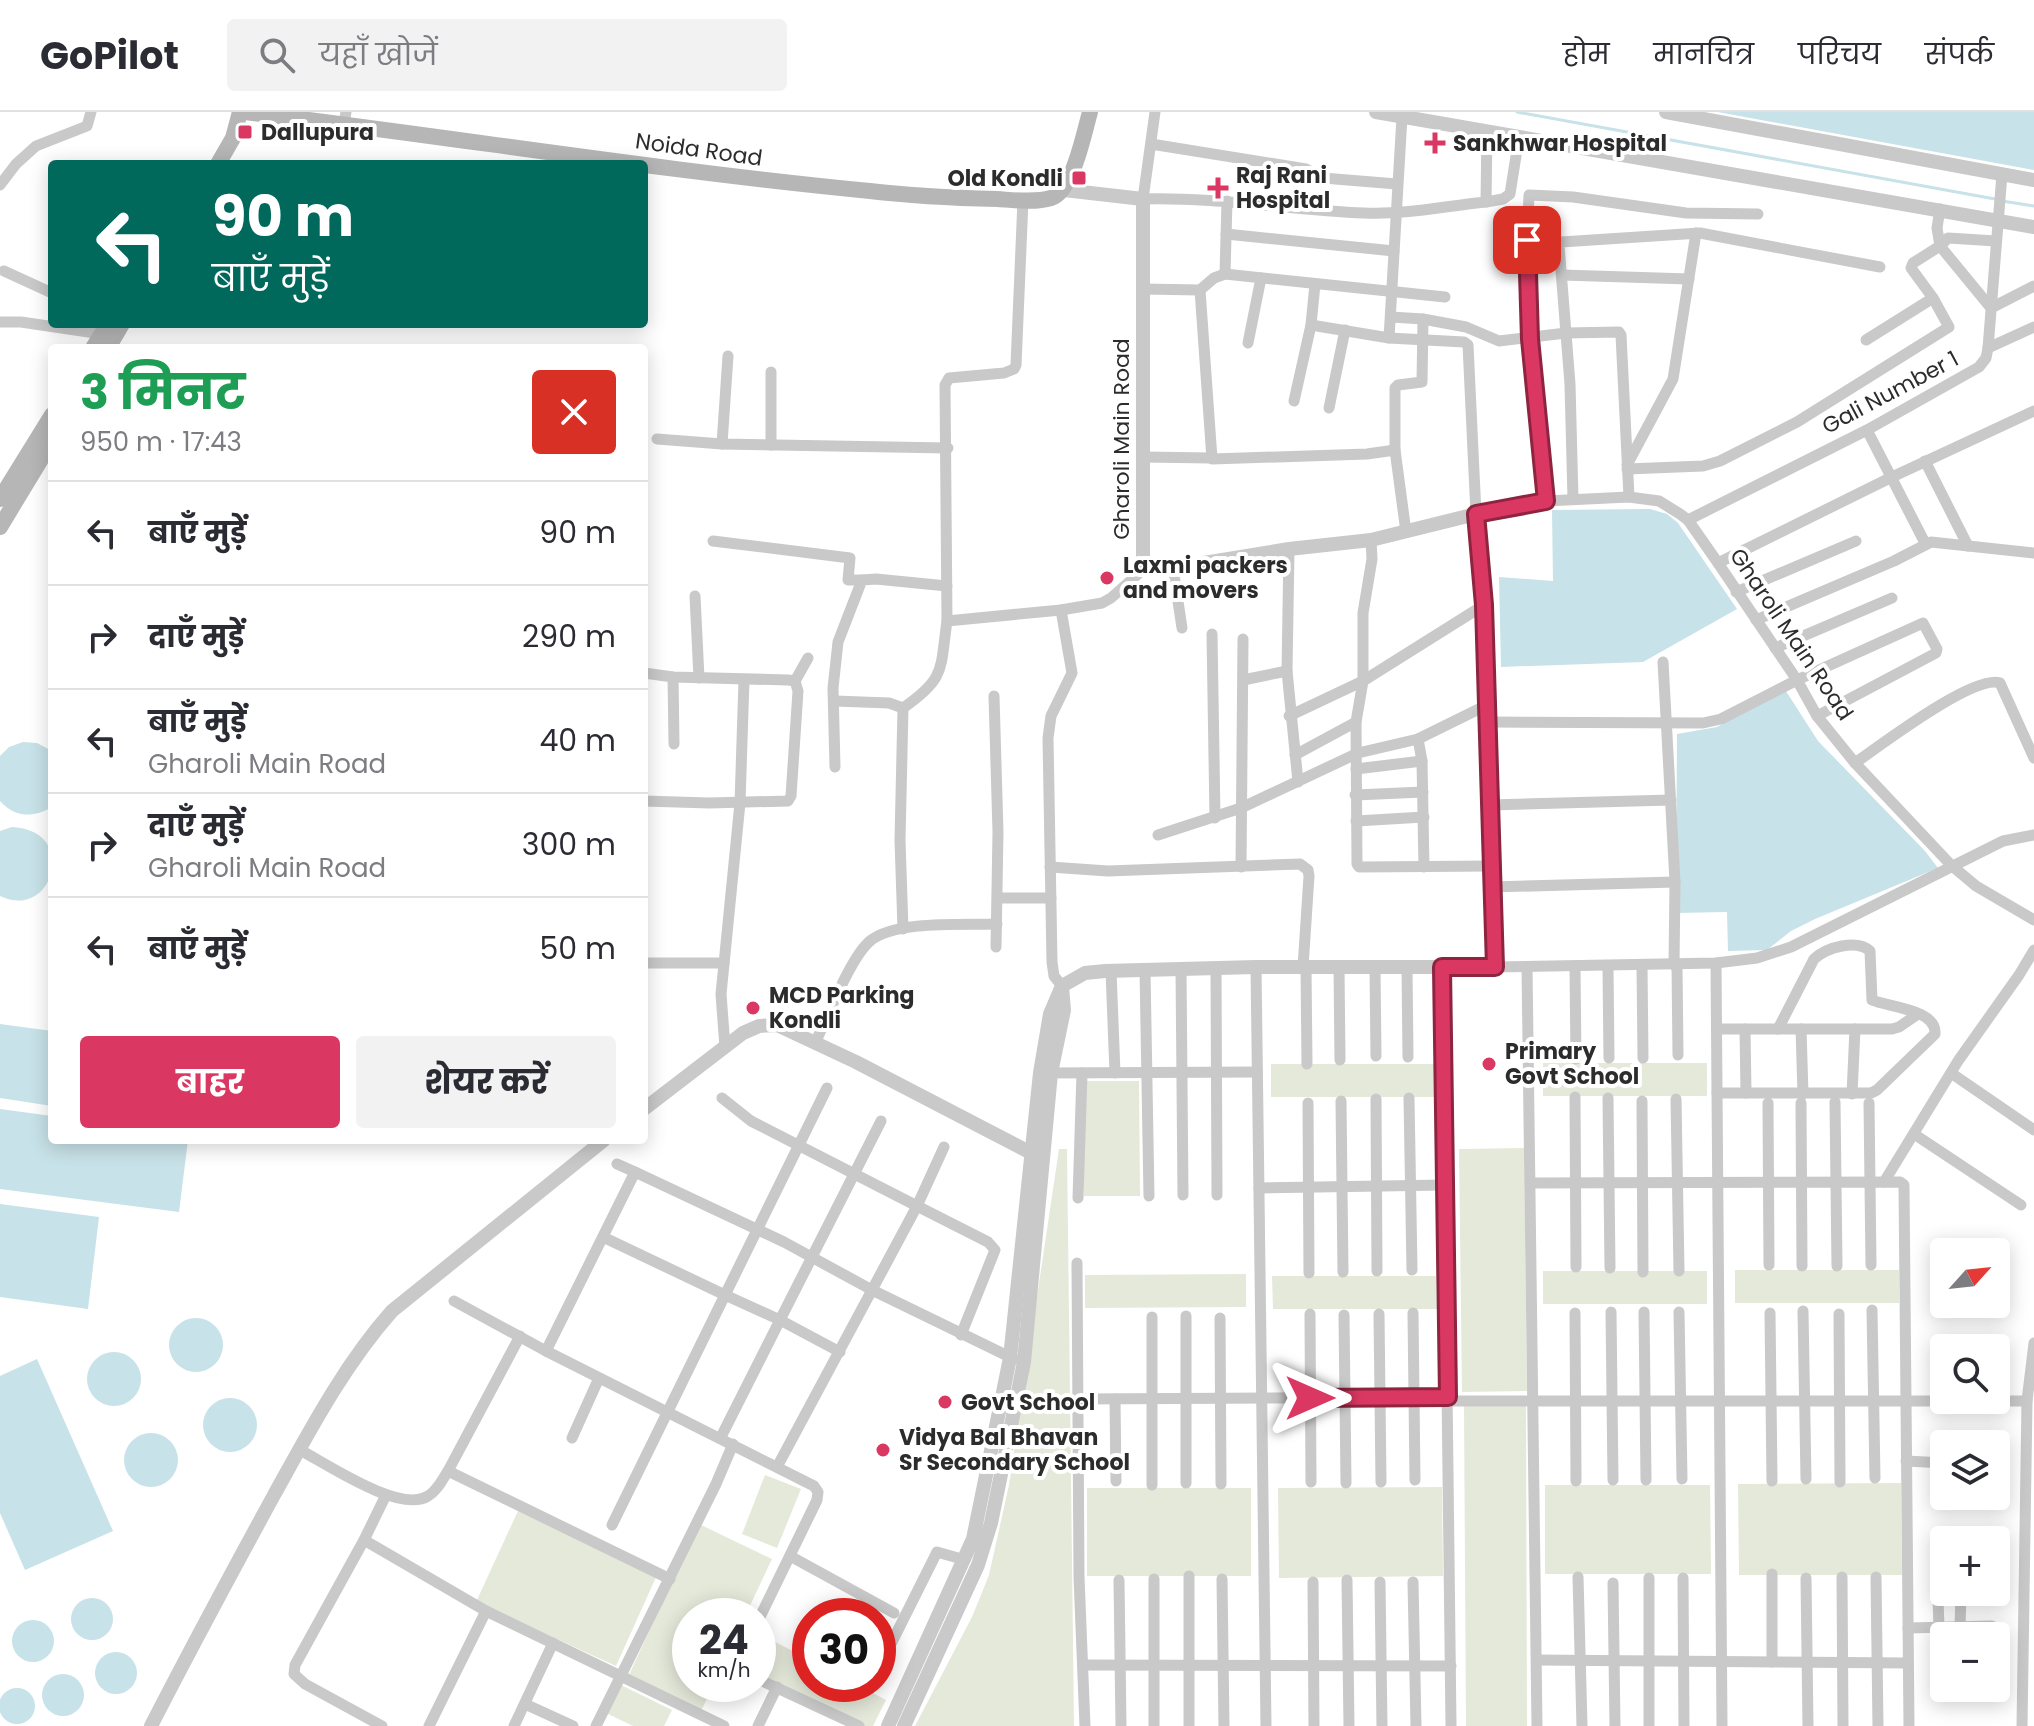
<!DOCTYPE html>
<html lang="hi">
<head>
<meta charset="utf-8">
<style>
  body { margin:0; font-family:Poppins,"Noto Sans Devanagari",sans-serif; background:#f2f2f3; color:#2b2b33; height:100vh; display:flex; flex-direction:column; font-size:30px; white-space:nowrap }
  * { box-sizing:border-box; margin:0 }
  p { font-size:26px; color:#7c7c81 }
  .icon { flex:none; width:44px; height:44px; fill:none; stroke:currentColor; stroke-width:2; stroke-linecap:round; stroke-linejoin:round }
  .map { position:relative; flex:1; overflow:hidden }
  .drawer { position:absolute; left:48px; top:232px; width:600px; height:800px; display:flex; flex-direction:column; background:#fff; border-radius:8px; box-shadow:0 4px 20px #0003 }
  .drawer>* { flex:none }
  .guide { position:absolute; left:48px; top:48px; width:600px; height:168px; border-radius:8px; box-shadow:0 4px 20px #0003; background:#00695c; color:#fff; overflow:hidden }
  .needle { width:52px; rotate:63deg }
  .buttons { position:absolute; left:1930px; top:1126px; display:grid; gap:16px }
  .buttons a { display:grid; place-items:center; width:80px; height:80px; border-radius:8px; background:#fff; box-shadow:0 4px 20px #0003; font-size:40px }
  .speed { position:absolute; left:672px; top:1486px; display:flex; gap:16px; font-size:40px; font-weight:700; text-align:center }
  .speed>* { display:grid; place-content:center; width:104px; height:104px; border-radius:50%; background:#fff; box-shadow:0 4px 20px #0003; line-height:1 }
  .speed small { font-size:20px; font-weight:400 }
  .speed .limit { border:12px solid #d22; background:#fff; color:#111 }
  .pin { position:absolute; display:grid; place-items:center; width:68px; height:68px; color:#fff; margin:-34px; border-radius:16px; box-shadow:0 4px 12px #0006 }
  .me { position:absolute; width:88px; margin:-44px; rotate:90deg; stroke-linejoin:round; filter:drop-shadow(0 0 6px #0008) }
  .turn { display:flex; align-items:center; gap:28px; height:168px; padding:0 32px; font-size:36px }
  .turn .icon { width:104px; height:104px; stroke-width:2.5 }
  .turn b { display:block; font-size:56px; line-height:68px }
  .round { display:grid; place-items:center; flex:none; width:84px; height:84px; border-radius:8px; background:#f2f2f3 }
  .summary { display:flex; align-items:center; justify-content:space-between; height:136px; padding:0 32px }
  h1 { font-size:48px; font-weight:700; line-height:60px; color:#1e9e55 }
  .button { display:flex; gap:16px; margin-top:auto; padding:16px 32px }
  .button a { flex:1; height:92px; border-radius:8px; background:#da3762; color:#fff; font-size:32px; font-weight:700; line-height:92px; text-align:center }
  .button a+a { background:#f2f2f3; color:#2b2b33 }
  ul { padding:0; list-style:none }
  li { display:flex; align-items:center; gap:24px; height:104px; padding:0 32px; border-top:2px solid #e1e1e2 }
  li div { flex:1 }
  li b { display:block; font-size:30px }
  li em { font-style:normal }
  header { display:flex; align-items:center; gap:48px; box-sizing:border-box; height:112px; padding:0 40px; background:#fff; border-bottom:2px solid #e1e1e2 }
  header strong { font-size:38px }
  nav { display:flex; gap:44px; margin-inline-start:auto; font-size:28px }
  .search { width:560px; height:72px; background:#f2f2f3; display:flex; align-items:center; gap:20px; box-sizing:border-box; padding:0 28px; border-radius:8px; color:#7c7c81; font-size:30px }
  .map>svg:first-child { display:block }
</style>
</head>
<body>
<header>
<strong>GoPilot</strong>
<div class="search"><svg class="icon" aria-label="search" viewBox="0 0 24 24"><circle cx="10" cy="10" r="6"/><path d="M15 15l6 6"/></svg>यहाँ खोजें</div>
<nav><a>होम</a><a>मानचित्र</a><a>परिचय</a><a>संपर्क</a></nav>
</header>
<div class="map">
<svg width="2034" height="1614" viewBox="0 0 2034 1614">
  <rect width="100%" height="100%" fill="#fff"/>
  <g fill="#e5e9da">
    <rect x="1543" y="951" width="164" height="33"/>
    <rect x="1271" y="952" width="164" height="33"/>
    <polygon points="1084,969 1139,969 1140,1084 1084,1084"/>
    <polygon points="1524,1036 1527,1279 1462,1280 1459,1037"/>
    <polygon points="1059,1037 1067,1037 1074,1614 915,1614 972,1505 989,1463 1009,1373"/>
    <rect x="1735" y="1158" width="164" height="33"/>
    <rect x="1543" y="1159" width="164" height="33"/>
    <polygon points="1246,1162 1246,1195 1085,1196 1085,1163"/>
    <polygon points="1272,1164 1436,1164 1437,1197 1273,1197"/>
    <polygon points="1464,1294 1526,1294 1527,1614 1466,1614"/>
    <polygon points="765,1363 801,1377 777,1436 742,1422"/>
    <polygon points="1901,1371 1902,1463 1739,1463 1738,1372"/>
    <polygon points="1545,1373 1710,1373 1711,1462 1545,1462"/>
    <polygon points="1442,1375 1443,1464 1279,1466 1278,1376"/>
    <rect x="1087" y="1376" width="164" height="88"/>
    <polygon points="518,1399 657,1463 616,1554 476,1490"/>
    <polygon points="699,1412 772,1447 745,1504 690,1504 690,1572 714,1572 701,1599 628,1565"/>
    <polygon points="762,1523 810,1548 810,1572 856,1572 886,1588 873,1614 862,1614 758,1560 758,1531"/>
    <polygon points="617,1571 672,1598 664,1614 633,1614 604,1600"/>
  </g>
  <g fill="#c7e2e8">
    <polygon points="1718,0 2034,0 2034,58"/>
    <polygon points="1650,397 1667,402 1678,411 1737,497 1643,550 1501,555 1499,465 1553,469 1552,398"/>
    <polygon points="1784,576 1818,629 1925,739 1938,756 1815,807 1791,819 1767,838 1728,839 1727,800 1676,801 1677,622 1717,615"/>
    <path d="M23 630 37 631 52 639V695C33 706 15 706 0 689V644L9 635Z"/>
    <path d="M12 715C80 718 53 810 0 784V719Z"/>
    <polygon points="0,912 52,919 52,994 0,986"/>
    <polygon points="0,997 52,1004 52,1028 188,1028 179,1100 0,1077"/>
    <polygon points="0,1092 99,1105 88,1197 0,1185"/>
    <circle cx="196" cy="1233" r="27"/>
    <circle cx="114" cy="1267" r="27"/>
    <polygon points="37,1247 113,1419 25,1458 0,1401 0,1264"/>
    <circle cx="230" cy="1313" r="27"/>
    <circle cx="151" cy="1348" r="27"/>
    <circle cx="92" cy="1507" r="21"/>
    <circle cx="33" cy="1529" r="21"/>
    <circle cx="116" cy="1561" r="21"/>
    <circle cx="63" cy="1583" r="21"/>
    <circle cx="17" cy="1594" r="18"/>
  </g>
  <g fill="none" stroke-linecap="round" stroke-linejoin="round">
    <g stroke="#c7e2e8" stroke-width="3">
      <polyline points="1517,0 1995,87"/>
      <polyline points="2002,89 2034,94"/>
    </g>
    <g stroke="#c9c9c9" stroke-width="11">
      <path d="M1155 0 1143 87C1217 85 1290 98 1364 101 1405 103 1445 94 1486 90L1487 20"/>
      <polyline points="344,12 346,0"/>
      <polyline points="1151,32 1306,57 1323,66 1397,72"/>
      <polyline points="0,73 16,52 36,34 87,14 91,0"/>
      <polyline points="1486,90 1503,87 1510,82 1519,25"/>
      <polyline points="1940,97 1937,116 1940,134 1991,196 2034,174"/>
      <polyline points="1226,122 1394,139"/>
      <polyline points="4,159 52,181"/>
      <polyline points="1225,162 1227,89"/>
      <polyline points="1562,163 1689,167"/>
      <polyline points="1143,177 1200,178 1212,347 1367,342 1395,338 1406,420"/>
      <polyline points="1200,178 1214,166 1225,162 1445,185"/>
      <polyline points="1391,205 1423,207 1466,215 1499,229 1566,221 1619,220 1621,223 1629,385"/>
      <polyline points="0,210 21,210 102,222"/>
      <polyline points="1311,213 1389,226 1464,230 1468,233 1476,402 1546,389 1629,385 1659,389 1680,402 1688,408 1718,451 1797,568 1817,604 1855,651 1951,753 1976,774 2034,808"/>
      <polyline points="1389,226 1402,5"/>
      <polyline points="1866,228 1933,186"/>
      <polyline points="1248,231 1261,166"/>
      <polyline points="1988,236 2034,215"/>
      <polyline points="1294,289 1311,213 1315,172"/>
      <polyline points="1329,296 1345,218"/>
      <polyline points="1867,318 1925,431"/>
      <polyline points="657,327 722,332 948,336"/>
      <polyline points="722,332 728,244"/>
      <polyline points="771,333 771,260"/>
      <polyline points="1395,338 1395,276 1398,273 1422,270 1423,207"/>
      <polyline points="1143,345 1211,346"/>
      <polyline points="1925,349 1968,434"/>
      <polyline points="1627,353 1673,267 1696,121"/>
      <polyline points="1627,357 1703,354 1720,349 1797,310 1949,215 1933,186 1911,156 1913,151 1940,134 1948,126 1996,129"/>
      <polyline points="1573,387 1570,272 1559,133 1561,130 1700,121 1880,155"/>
      <polyline points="1546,389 1532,251 1526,151 1529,83 1573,85 1686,101 1758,102"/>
      <polyline points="1688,408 1867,318 1979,255 1986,246 1988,236 2002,62"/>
      <polyline points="1371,428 1372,447 1363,501 1363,569 1356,610 1357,752 1359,755 1492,754"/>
      <polyline points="713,429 850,446 848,468 862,468"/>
      <polyline points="1289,437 1287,559 1298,670"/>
      <polyline points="1718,451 1892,365 2034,299"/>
      <polyline points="1173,456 1182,516"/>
      <polyline points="1736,480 1856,429"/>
      <polyline points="695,484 699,566"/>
      <polyline points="1061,498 1072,561 1051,604 1048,626 1052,850 1054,864 1062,874"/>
      <polyline points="1756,508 1894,449 1931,430 2034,441"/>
      <polyline points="947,509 945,273 949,266 1004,261 1014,257 1016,253 1023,88"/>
      <polyline points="1212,522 1215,706"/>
      <polyline points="1775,536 1892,486"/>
      <polyline points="1663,550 1675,770 1674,853"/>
      <polyline points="644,561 673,565 788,568 795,569 798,579 791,684 788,689 709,691 644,689"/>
      <polyline points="673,565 674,632"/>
      <polyline points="1243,568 1287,559"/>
      <polyline points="795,569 808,546"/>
      <polyline points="994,584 998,720 996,835"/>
      <polyline points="835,589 889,591 903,596 900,728 903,817"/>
      <path d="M903 596C946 566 940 558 947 509L1061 498 1102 491 1111 486 1146 455"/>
      <polyline points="1289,604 1363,569 1484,493"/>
      <polyline points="1487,610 1703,611 1721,607 1797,568 1923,511 1937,537 1936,541 1817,604"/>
      <polyline points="1418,627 1422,649 1424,755"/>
      <polyline points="1295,643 1356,610"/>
      <path d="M1855 651C1881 633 1974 562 2000 571L2034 646"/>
      <polyline points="835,655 833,576 838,530 862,468 876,467 947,474"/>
      <polyline points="1356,657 1422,649"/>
      <polyline points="1355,683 1423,680"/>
      <polyline points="1490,693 1671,688"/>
      <polyline points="1356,709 1424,705"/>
      <polyline points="1158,723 1241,696 1358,641 1418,627 1487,593"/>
      <polyline points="1050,755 1108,759 1300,752 1308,758 1309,764 1303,855"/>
      <polyline points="1241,755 1243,527"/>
      <polyline points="1492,775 1675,770"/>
      <polyline points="998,786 1051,786"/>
      <polyline points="644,851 724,851"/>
      <polyline points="1716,851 1722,1614"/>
      <polyline points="1677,853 1678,943"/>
      <polyline points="1642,854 1643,946"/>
      <polyline points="1256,855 1266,1614"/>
      <polyline points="1306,855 1307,952"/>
      <polyline points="1339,855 1340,948"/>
      <polyline points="1375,855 1376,944"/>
      <polyline points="1407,855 1408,945"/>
      <polyline points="1442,855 1451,1614"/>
      <polyline points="1495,855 1716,851 1757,846 1791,835 2003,729 2034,723"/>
      <polyline points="1527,855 1537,1614"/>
      <polyline points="1575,855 1576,947"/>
      <polyline points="1608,855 1609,946"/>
      <polyline points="1216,856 1217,1083"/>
      <polyline points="1181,857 1183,1083"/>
      <polyline points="1145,858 1149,1084"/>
      <polyline points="1111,859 1115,961"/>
      <polyline points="1717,917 1892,917 1899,915 1918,902"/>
      <polyline points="1745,917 1746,981"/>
      <polyline points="1801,917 1803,982"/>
      <path d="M815 931C828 905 850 846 870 829 895 808 965 813 997 812"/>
      <polyline points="725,935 721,882 740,691 744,568"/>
      <polyline points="1046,961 1257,960"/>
      <polyline points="1951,961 2034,1018"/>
      <polyline points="827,976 725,1183 780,1208 881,1009"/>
      <path d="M1717 981H1871L1877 978 1935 922C1937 897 1888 895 1872 888L1870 839C1857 827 1827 835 1814 847L1778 917"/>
      <polyline points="1852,982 1855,917"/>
      <polyline points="1575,985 1576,1155"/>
      <polyline points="722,986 751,1009 917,1094 944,1035"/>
      <polyline points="1409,986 1412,1158"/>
      <polyline points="1608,986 1610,1156"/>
      <polyline points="1376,987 1377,1159"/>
      <polyline points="1676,987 1679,1159"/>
      <polyline points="1341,989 1343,1160"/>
      <polyline points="1642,989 1643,1160"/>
      <polyline points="1835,990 1837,1154"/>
      <polyline points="1308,991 1309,1161"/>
      <polyline points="1768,991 1769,1153"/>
      <polyline points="1801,991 1802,1154"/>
      <polyline points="1869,991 1871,1153"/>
      <polyline points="1914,1022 2021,1093"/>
      <polyline points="635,1060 784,1130 872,1178 917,1094 988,1130 995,1138 961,1223"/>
      <polyline points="1884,1070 1958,949 2019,863 2034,838"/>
      <polyline points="1530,1071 1900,1070 1904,1073 1909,1614"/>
      <polyline points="1259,1076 1445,1073"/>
      <polyline points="1078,1086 1082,961"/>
      <polyline points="603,1125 725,1183 612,1413"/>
      <polyline points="1077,1151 1079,1465 1085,1614"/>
      <polyline points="454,1189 546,1239 814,1374 818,1380 817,1388 758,1509"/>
      <polyline points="1872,1198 1875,1366"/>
      <polyline points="1803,1199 1806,1367"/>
      <polyline points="1611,1200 1613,1368"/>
      <polyline points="1644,1200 1646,1368"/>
      <polyline points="1679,1200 1682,1367"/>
      <polyline points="1413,1201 1415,1368"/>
      <polyline points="1575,1201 1576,1369"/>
      <polyline points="1770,1201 1772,1369"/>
      <polyline points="1310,1202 1311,1370"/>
      <polyline points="1379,1202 1381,1370"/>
      <polyline points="1839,1202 1840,1370"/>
      <polyline points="1344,1203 1346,1371"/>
      <polyline points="1186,1204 1186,1371"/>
      <polyline points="1152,1205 1152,1373"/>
      <polyline points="1220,1206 1221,1372"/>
      <polyline points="546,1239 635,1060 617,1052"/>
      <polyline points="1078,1287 1448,1285"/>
      <polyline points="1115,1287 1116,1369"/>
      <polyline points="1448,1289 2027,1289"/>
      <polyline points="721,1325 780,1208 840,1240"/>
      <polyline points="572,1326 599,1266"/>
      <path d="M300 1338C327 1352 400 1402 428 1384 437 1379 442 1368 448 1359L520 1224"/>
      <polyline points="1906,1349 1944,1351"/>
      <polyline points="777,1355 872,1178 1014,1247"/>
      <polyline points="448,1359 670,1467"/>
      <polyline points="364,1428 486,1499"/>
      <polyline points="790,1444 894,1501"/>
      <polyline points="1937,1461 1939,1515"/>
      <polyline points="1772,1462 1772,1550"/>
      <polyline points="1189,1464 1189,1614"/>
      <polyline points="1578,1465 1582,1614"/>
      <polyline points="1842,1465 1843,1614"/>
      <polyline points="1876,1465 1878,1614"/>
      <polyline points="1649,1466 1649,1614"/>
      <polyline points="1683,1466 1684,1614"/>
      <polyline points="1806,1466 1808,1614"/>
      <polyline points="1154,1467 1154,1614"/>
      <polyline points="1222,1467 1224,1614"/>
      <polyline points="1119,1468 1121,1614"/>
      <polyline points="1347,1468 1349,1614"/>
      <polyline points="1313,1470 1314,1614"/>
      <polyline points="1380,1470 1382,1614"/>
      <polyline points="1413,1470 1416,1614"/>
      <polyline points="1613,1471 1615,1614"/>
      <polyline points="1960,1515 1961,1480"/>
      <polyline points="1908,1516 1992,1514"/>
      <polyline points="891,1532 937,1440 965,1448"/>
      <polyline points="1537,1548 1908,1551"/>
      <polyline points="1083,1553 1451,1554"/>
      <polyline points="758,1567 859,1614"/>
      <polyline points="525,1592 573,1614"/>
      <polyline points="382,1614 305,1572 294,1562 295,1553 364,1428 386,1383"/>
      <polyline points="429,1614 486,1499 724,1614"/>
      <polyline points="514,1614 553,1531"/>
      <polyline points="596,1614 716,1372 733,1332"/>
      <polyline points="758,1614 777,1575"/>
      <polyline points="2022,1614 2027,1289 2034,1231"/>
    </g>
    <g stroke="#c9c9c9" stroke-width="14">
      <polyline points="1376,0 2034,115"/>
      <polyline points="1666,0 2034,68"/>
      <polyline points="644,997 743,921 759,914 777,913 856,950 1037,1044"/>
      <path d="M151 1614C191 1536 232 1460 274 1383 309 1320 344 1253 392 1199L604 1028"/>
      <polyline points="888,1614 973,1427 1010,1246 1040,961 1050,902 1062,874 1085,861 1105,859 1256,855 1495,855 1484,493 1476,402 1371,428 1289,437 1173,456 1146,455 1143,444 1143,87 1064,78"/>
      <polyline points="904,1614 978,1453 991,1411 1024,1250 1051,961 1064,898 1062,875"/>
    </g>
    <g stroke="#b6b6b6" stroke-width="16">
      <path d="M245 0C453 25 661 59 870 79 912 84 954 86 997 87 1013 88 1035 91 1051 86 1073 79 1084 21 1090 0"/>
      <polyline points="218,52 233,26 240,0"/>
      <polyline points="93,236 108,212"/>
      <polyline points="108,236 122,212"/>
      <polyline points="0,387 52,303"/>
      <polyline points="0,415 52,329"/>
    </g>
  </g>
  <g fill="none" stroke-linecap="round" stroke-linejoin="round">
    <g stroke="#8e2440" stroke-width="20">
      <polyline id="route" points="1310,1286 1448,1285 1442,855 1495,855 1484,493 1476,402 1546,389 1530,227 1527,128"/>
    </g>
    <use href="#route" stroke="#da3762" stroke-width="14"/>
  </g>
  <g fill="#da3762" stroke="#fff" stroke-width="3">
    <rect x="237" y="12" width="16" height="16" rx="4"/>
    <path d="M1431 19h8v8h8v8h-8v8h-8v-8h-8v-8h8z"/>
    <rect x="1071" y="58" width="16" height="16" rx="4"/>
    <path d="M1214 64h8v8h8v8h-8v8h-8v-8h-8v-8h8z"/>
    <circle cx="1107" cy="466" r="8"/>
    <circle cx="753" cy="896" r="8"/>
    <circle cx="1489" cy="952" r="8"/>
    <circle cx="945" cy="1290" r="8"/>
    <circle cx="883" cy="1338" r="8"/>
  </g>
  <g text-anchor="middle" stroke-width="8" stroke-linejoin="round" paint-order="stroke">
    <g font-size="22" font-weight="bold" fill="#2c2c2c" stroke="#fff" text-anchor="start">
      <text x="261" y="28">Dallupura</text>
      <text x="1453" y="39">Sankhwar Hospital</text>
      <text x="1236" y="71">Raj Rani<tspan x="1236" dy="25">Hospital</tspan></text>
      <text x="1063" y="74" text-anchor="end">Old Kondli</text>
      <text x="1123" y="461">Laxmi packers<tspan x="1123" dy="25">and movers</tspan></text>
      <text x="769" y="891">MCD Parking<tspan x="769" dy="25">Kondli</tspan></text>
      <text x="1505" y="947">Primary<tspan x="1505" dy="25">Govt School</tspan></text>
      <text x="961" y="1298">Govt School</text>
      <text x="899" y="1333">Vidya Bal Bhavan<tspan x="899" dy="25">Sr Secondary School</tspan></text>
    </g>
    <g font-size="22" fill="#2c2c2c" stroke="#fff">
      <text transform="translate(699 37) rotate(8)" y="8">Noida Road</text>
      <text transform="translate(1890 280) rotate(-28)" y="8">Gali Number 1</text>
      <text transform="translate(1121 327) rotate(-90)" y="8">Gharoli Main Road</text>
      <text transform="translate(1792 522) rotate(56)" y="8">Gharoli Main Road</text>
    </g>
  </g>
</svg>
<div class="buttons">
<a><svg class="needle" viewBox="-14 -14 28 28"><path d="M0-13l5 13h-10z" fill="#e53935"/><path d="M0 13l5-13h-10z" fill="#7c7c81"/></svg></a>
<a><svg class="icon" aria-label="search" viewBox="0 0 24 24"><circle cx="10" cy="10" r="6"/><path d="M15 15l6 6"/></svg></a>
<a><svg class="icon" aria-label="layers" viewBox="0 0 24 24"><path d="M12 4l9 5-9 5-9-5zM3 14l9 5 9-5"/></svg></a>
<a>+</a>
<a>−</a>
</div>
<div class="speed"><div>24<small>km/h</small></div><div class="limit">30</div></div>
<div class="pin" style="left:1527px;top:128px;background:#d93025"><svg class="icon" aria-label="arrive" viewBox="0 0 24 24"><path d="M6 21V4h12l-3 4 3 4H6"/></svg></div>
<svg class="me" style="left:1310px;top:1286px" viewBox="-20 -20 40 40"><path d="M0-17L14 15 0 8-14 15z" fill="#da3762" stroke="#fff" stroke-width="4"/></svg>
<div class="guide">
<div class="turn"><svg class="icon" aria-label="left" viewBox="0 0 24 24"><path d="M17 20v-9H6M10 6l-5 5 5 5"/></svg><div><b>90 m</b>बाएँ मुड़ें</div></div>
</div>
<section class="drawer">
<div class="summary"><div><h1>3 मिनट</h1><p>950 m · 17:43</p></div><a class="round" style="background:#d93025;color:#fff"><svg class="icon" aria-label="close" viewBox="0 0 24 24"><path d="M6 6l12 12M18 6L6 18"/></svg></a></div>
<ul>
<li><svg class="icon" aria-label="left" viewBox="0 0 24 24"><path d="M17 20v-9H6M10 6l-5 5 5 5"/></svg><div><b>बाएँ मुड़ें</b></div><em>90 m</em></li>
<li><svg class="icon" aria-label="right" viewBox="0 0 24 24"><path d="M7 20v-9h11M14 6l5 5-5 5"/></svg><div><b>दाएँ मुड़ें</b></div><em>290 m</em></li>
<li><svg class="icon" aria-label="left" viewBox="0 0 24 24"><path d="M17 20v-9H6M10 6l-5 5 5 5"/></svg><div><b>बाएँ मुड़ें</b><p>Gharoli Main Road</p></div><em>40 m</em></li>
<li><svg class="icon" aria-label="right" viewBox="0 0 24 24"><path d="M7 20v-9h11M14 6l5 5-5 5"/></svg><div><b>दाएँ मुड़ें</b><p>Gharoli Main Road</p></div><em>300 m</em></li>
<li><svg class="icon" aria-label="left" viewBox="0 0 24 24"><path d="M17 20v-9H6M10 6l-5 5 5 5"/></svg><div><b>बाएँ मुड़ें</b></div><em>50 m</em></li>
</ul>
<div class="button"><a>बाहर</a><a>शेयर करें</a></div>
</section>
</div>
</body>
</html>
